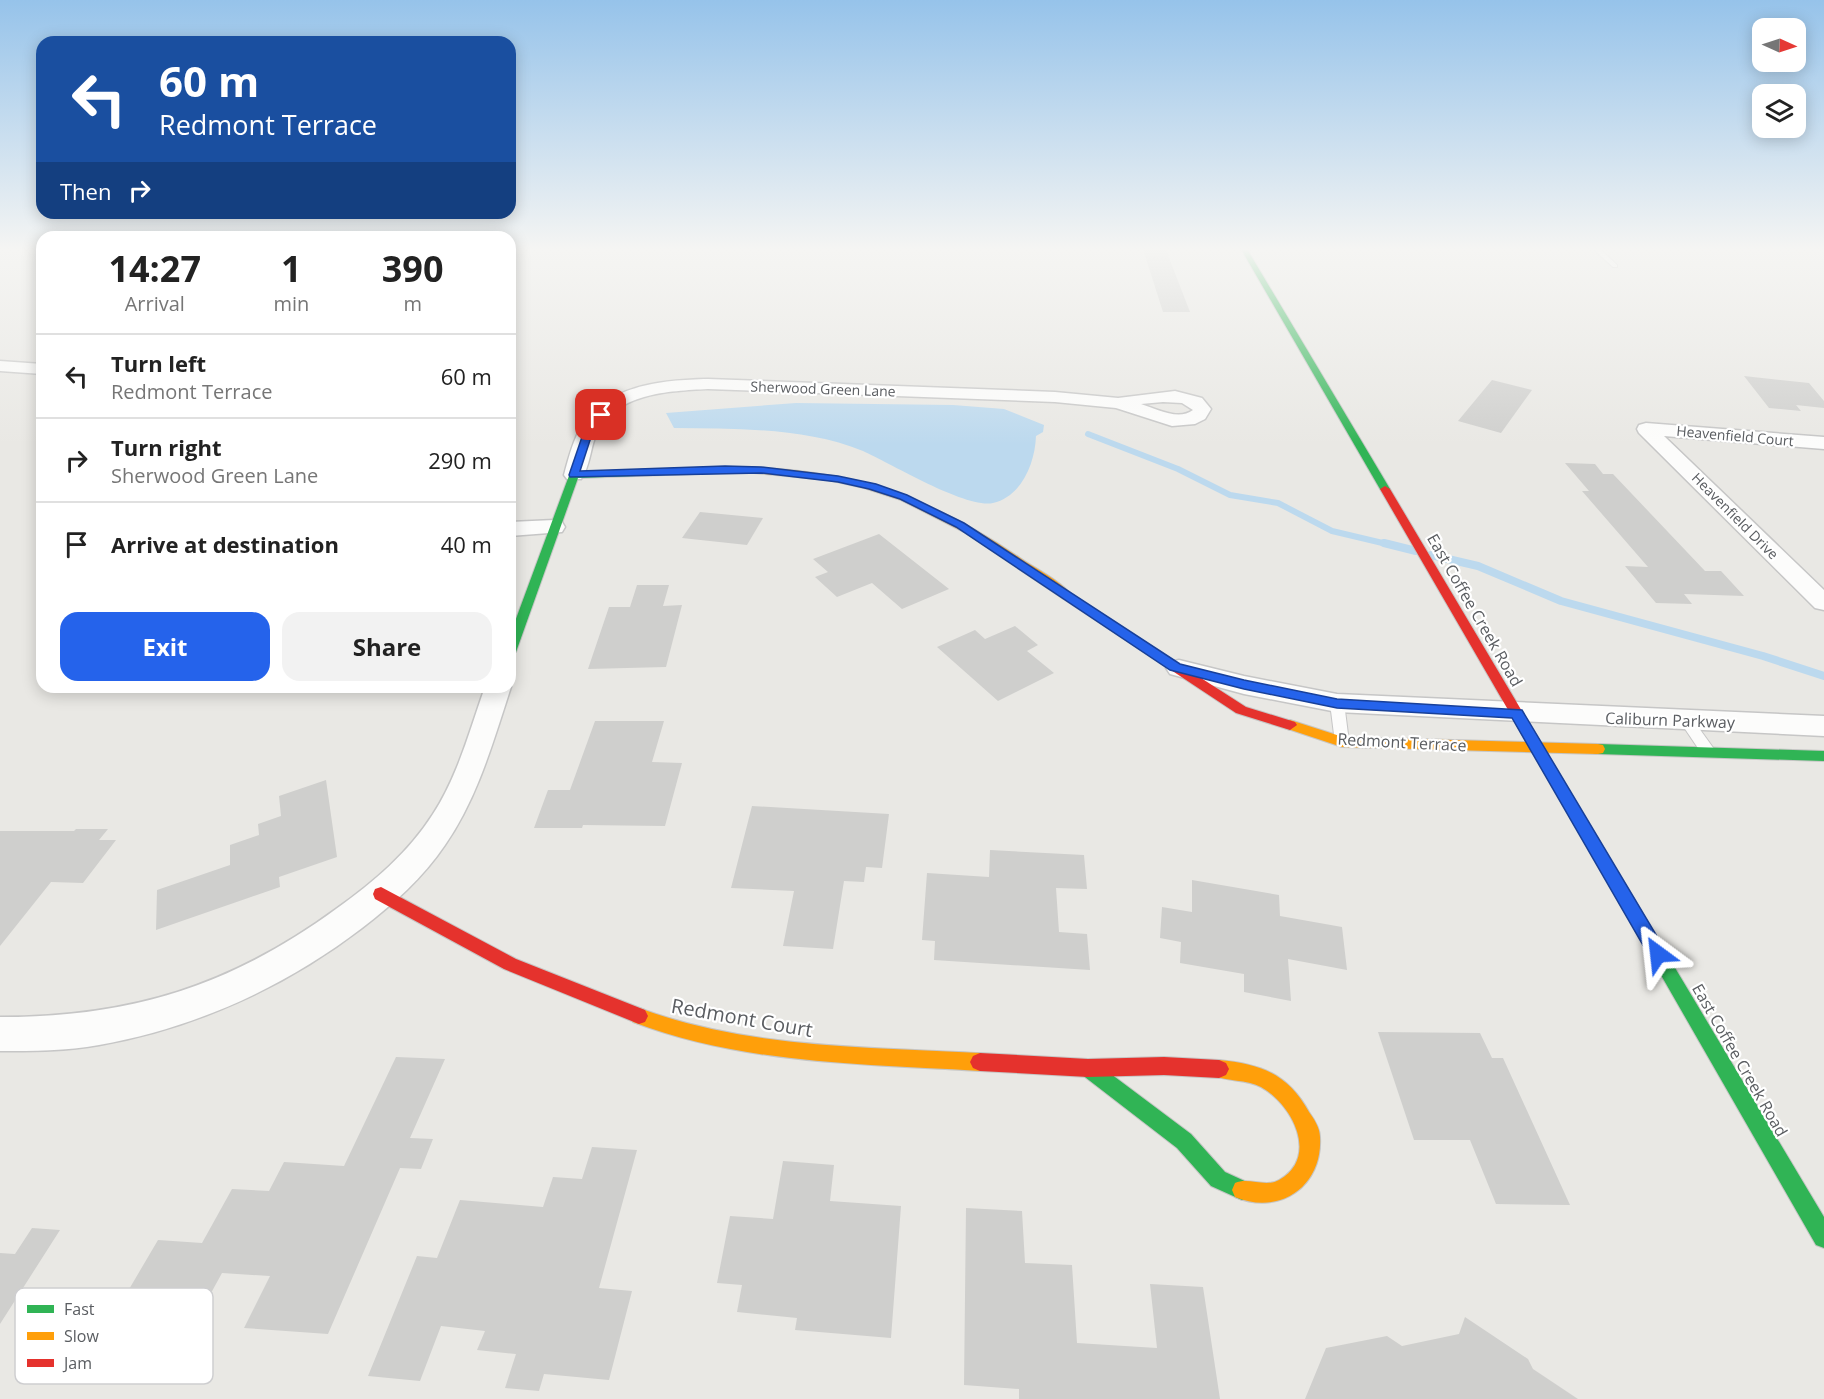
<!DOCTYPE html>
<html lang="en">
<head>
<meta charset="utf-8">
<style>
  body { margin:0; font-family:"Open Sans",sans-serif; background:#f2f2f2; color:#222; height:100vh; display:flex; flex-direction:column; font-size:22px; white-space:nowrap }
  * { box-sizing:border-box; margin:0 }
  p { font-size:20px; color:#767676 }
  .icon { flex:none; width:33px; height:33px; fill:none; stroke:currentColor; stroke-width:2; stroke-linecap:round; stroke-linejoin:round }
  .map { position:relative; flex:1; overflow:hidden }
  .sheet { position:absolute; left:36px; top:231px; width:480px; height:462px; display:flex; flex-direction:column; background:#fff; border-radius:18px; box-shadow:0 3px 15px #0003 }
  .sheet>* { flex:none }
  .banner { position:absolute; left:36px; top:36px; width:480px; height:183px; border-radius:18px; box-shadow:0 3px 15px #0003; background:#1a4fa0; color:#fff; overflow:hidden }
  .needle { width:39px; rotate:93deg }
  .buttons { position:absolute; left:1752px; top:18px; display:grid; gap:12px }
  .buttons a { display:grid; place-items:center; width:54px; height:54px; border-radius:12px; background:#fff; box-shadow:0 3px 15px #0003; font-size:30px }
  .pin { position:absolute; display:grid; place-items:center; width:51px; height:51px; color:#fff; margin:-26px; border-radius:12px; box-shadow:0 3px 9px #0006 }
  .me { position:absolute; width:66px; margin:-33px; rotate:330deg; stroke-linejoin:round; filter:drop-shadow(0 0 4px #0008) }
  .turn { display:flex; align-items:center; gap:21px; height:126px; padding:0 24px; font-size:27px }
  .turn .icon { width:78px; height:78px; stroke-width:2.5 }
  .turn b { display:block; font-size:42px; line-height:51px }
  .then { display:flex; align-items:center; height:57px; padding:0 24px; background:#0003; gap:12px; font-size:22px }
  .eta { display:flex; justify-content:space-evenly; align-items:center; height:102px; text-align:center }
  .eta b { font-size:36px; font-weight:700; line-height:42px }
  .action { display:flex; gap:12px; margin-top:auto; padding:12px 24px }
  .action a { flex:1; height:69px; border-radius:18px; background:#2563eb; color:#fff; font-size:24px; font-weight:700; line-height:69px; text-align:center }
  .action a+a { background:#f2f2f2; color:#222 }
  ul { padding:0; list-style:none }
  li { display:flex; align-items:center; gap:18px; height:84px; padding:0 24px; border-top:2px solid #e0e0e0 }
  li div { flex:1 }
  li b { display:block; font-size:22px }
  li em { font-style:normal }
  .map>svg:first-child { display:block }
</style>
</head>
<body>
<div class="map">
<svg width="1824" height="1399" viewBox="0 0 1824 1399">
  <rect width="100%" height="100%" fill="#e9e8e4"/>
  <path fill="#bcd9ee" d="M796 403 953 405 1004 409 1044 425 1043 432 1036 436C1035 463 1022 496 993 503 966 509 890 463 863 451 804 427 736 429 674 428L666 413Z"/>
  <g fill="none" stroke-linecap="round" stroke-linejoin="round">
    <polyline stroke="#bcd9ee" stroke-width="6" points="1088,434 1178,469 1230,495 1278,503 1332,531 1391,545"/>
    <g stroke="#bcd9ee" stroke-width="8">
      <polyline points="1384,543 1416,551"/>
      <polyline points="1431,555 1478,566 1561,601 1763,656 1824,676"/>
    </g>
  </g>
  <g fill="#cfcfcd">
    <polygon points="1143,249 1166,250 1190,312 1163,312"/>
    <polygon points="1744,376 1809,383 1824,401 1824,408 1796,405 1801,411 1769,408"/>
    <polygon points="1492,380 1532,390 1501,433 1458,421"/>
    <polygon points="1565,463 1595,464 1603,474 1613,474 1705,571 1721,571 1744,596 1684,594 1692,604 1656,603 1625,566 1648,567 1582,491 1589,491"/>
    <polygon points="700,512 763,518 747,545 682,538"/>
    <polygon points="879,534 949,589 902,609 872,583 837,597 815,577 828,572 813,559"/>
    <polygon points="637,585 669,585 663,606 682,605 666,667 588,669 609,607 630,607"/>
    <polygon points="1015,626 1038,645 1027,651 1054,673 998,701 937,647 975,630 985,639"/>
    <polygon points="595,721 664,721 652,762 682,763 665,826 583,825 582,828 534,828 548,790 570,790"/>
    <polygon points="326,780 337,857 279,877 280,887 156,930 157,890 230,865 230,845 259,835 258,824 281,816 279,796"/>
    <polygon points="752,806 889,814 882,868 866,867 864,882 844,881 833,949 783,946 794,891 731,888"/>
    <polygon points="76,829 108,829 99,840 116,840 83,883 51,882 0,946 0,831 74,831"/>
    <polygon points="990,850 1084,855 1087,889 1056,888 1059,932 1087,934 1090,970 934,960 935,941 922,940 927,873 989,877"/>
    <polygon points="1192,880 1279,895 1280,916 1342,927 1347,970 1288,959 1291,1001 1244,992 1244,974 1180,963 1181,942 1160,938 1162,907 1192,912"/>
    <polygon points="1378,1032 1480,1033 1492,1058 1503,1058 1570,1205 1496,1204 1470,1140 1414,1140"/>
    <polygon points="396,1057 445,1059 410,1138 433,1139 421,1169 400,1168 328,1334 244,1328 270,1276 222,1273 194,1324 146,1321 133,1344 98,1342 158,1240 202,1243 232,1189 269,1191 284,1162 344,1166"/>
    <polygon points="592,1147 637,1150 599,1288 632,1291 609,1380 544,1374 539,1391 505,1388 516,1354 477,1350 485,1331 441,1326 420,1381 368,1376 417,1256 437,1258 460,1200 543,1207 553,1177 582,1179"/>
    <polygon points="783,1161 834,1165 830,1201 901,1206 891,1338 795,1330 797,1318 737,1312 742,1285 717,1283 730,1216 773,1219"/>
    <polygon points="966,1208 1022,1211 1025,1263 1072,1265 1077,1343 1157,1348 1150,1284 1203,1287 1220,1399 1019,1399 1019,1389 964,1385"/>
    <polygon points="32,1228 60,1230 0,1324 0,1253 15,1254"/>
    <polygon points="1465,1317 1528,1359 1533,1369 1578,1399 1305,1399 1326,1348 1387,1336 1402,1346 1459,1334"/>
  </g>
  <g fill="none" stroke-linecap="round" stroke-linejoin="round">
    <g stroke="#c6c6c6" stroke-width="2">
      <g id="lane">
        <polygon points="1593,249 1600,249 1617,265 1617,267 1613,267"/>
        <polygon points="1337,698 1344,703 1349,742 1342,747 1335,742 1330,703"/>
        <polygon points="1686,715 1691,717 1714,749 1716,753 1714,757 1704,757 1681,723 1679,720"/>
      </g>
    </g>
    <g stroke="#c6c6c6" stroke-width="3">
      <g id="street">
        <polygon points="0,361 42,364 42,374 0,371"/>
        <path d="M708 379 1055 392 1118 398 1175 391 1202 398 1211 409 1205 419 1195 424 1172 426 1116 408 1055 402 708 389C669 391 614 393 596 435 590 449 590 467 581 479H567L564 475C568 460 572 444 579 431 604 385 661 380 708 379ZM1163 402 1182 403 1193 410C1179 421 1156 409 1141 404Z"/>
        <polygon points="1646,423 1824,437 1824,449 1664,436 1824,590 1824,610 1815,608 1639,433 1637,429 1639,425"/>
        <polygon points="554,520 562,522 565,527 562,532 510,536 510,522"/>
        <polygon points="1179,660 1244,676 1337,694 1824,716 1824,736 1337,712 1244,694 1170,674 1166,668 1170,662"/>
        <path d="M510 685 511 687C493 742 478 797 445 845 423 878 393 904 362 928 285 987 195 1028 99 1045 67 1051 33 1051 0 1051V1017C130 1017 231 986 336 909 374 882 408 853 433 814 458 776 470 729 485 687H510Z"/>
      </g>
    </g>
    <g stroke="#c6c6c5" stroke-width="2">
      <g id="fast">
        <polygon points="1241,249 1247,249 1390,489 1389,491 1385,492 1380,489"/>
        <polygon points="748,467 752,468 752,472 578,478 516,652 510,656 510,635 570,473"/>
        <polygon points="1598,744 1824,751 1824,761 1598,754 1593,753 1591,749 1593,745"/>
        <polygon points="1581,817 1586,819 1824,1217 1824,1248 1816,1245 1576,827 1573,823 1576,819"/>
        <polygon points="1088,1059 1095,1062 1191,1134 1225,1172 1249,1183 1252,1190 1249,1197 1242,1200 1211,1186 1177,1148 1081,1074 1078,1068 1081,1062"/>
      </g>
    </g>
    <g stroke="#c6c6c5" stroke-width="2">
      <g id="slow">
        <path d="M748 467C858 471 930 497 1020 558 1036 569 1059 580 1072 595L1066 599 1062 598 964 532 901 500 864 488 828 480 744 472V468Z"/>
        <polygon points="1290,720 1343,737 1598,744 1603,745 1605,749 1603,753 1598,754 1342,747 1285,728 1283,725 1285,722"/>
        <path d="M639 1008C747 1048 866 1047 980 1053L987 1056 990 1062 987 1068 980 1071C863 1064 743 1064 633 1022L630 1016 633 1010Z"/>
        <path d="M1219 1060C1261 1064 1288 1074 1309 1112 1314 1119 1320 1128 1320 1137 1323 1186 1280 1216 1235 1197L1232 1190 1235 1183C1249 1177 1265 1188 1279 1180 1320 1157 1292 1104 1261 1087 1246 1079 1228 1082 1212 1075L1209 1069 1212 1063Z"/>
      </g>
    </g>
    <g stroke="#c6c6c5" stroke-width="2">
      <g id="jam">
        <polygon points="1385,486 1390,489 1586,819 1589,823 1586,827 1581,829 1576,827 1380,489"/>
        <polygon points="1066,591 1246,707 1295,722 1297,725 1290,730 1236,713 1062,598 1060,595 1062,592"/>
        <polygon points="381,887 516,959 645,1010 648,1016 645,1022 639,1024 504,969 375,899 373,894 375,889"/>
        <polygon points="980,1053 1088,1059 1164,1057 1219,1060 1226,1063 1229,1069 1226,1075 1219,1078 1164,1075 1088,1077 980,1071 973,1068 970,1062 973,1056"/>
      </g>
    </g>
    <use href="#lane" fill="#fcfcfb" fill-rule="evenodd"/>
    <use href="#street" fill="#fcfcfb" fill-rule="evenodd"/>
    <use href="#fast" fill="#30b455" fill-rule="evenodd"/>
    <use href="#slow" fill="#ff9f0a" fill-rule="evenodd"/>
    <use href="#jam" fill="#e5322d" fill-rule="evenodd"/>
  </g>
  <linearGradient id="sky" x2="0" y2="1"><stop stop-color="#96c3ea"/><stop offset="0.56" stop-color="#f5f5f3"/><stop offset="1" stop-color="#f5f5f3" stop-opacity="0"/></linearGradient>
  <rect width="1824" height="445" fill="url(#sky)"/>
  <polygon fill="#2563eb" stroke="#184099" stroke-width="1.5" points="597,413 605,415 593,431 580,471 725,466 761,467 838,476 876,484 907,495 964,523 1180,664 1244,680 1337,699 1522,710 1664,948 1666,954 1664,959 1658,961 1651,959 1512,718 1337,708 1244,689 1170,670 956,527 900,499 869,489 838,482 761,473 570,477 569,475 584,431"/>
  <g text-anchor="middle" stroke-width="4.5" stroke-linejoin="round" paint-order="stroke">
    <g font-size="14" fill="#5a5d61" stroke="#fff">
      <text transform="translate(823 389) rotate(2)" y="5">Sherwood Green Lane</text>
      <text transform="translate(1735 436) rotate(5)" y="5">Heavenfield Court</text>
      <text transform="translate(1735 516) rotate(45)" y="5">Heavenfield Drive</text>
    </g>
    <g font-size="16" fill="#5a5d61" stroke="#fff">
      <text transform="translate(1475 610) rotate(60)" y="6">East Coffee Creek Road</text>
      <text transform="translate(1670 720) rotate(2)" y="6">Caliburn Parkway</text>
      <text transform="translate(1402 742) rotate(3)" y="6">Redmont Terrace</text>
      <text transform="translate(1740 1060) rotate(60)" y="6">East Coffee Creek Road</text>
    </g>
    <g font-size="20" fill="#5a5d61" stroke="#fff">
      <text transform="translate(742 1018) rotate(10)" y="7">Redmont Court</text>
    </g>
  </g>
  <rect x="15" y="1288" width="198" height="96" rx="9" fill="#fff" stroke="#ceced0" stroke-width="1.5"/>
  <rect x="27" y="1305" width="27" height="8" fill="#30b455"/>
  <rect x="27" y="1332" width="27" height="8" fill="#ff9f0a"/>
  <rect x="27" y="1359" width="27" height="8" fill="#e5322d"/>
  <g font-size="16" fill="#5a5d61">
    <text x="64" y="1315">Fast</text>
    <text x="64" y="1342">Slow</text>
    <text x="64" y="1369">Jam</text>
  </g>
</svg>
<div class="buttons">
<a><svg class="needle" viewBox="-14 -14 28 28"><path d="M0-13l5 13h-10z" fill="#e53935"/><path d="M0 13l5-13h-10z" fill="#767676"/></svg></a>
<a><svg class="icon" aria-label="layers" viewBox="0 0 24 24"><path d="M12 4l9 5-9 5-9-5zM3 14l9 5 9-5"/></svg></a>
</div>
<div class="pin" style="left:601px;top:415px;background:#d93025"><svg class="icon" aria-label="arrive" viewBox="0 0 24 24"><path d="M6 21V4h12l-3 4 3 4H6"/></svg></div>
<svg class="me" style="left:1658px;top:954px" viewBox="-20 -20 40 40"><path d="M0-17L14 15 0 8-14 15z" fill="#2563eb" stroke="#fff" stroke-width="4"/></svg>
<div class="banner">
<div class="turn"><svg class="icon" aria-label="left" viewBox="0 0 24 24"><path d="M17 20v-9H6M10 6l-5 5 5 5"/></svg><div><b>60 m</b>Redmont Terrace</div></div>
<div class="then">Then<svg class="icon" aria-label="right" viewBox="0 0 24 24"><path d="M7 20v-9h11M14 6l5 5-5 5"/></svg></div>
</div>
<section class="sheet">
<div class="eta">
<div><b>14:27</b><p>Arrival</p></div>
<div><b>1</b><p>min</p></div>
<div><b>390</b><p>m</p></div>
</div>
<ul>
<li><svg class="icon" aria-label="left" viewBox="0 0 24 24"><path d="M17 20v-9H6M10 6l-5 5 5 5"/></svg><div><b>Turn left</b><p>Redmont Terrace</p></div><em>60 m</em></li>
<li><svg class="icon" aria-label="right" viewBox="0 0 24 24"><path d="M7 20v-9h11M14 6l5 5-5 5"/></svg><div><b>Turn right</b><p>Sherwood Green Lane</p></div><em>290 m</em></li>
<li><svg class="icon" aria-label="arrive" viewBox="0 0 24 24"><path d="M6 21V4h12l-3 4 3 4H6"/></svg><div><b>Arrive at destination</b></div><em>40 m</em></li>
</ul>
<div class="action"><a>Exit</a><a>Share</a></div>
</section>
</div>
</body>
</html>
